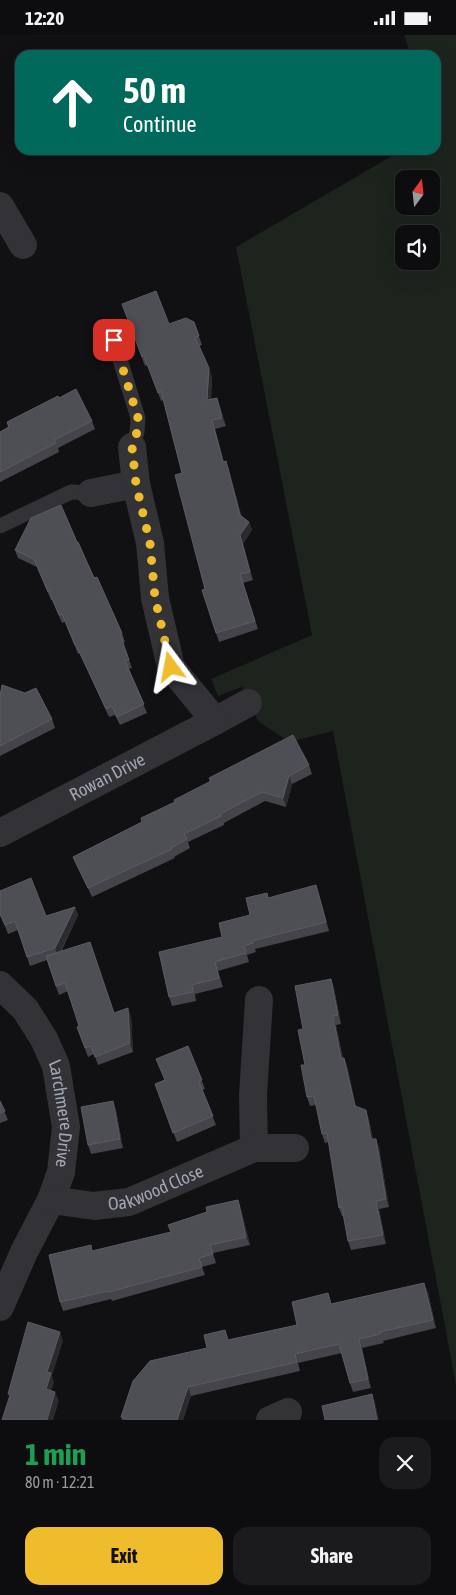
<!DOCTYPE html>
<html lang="en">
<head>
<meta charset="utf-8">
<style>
  body { margin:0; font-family:"Asap Condensed",sans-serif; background:#1b1a1c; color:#f1f3f6; height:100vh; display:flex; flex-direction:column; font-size:19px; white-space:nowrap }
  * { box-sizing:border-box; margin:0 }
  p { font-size:16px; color:#9a9b9e }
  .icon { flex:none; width:28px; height:28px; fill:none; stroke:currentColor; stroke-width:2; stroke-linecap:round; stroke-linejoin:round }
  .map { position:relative; height:1385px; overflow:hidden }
  .drawer { display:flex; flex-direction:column; background:#0d0c0e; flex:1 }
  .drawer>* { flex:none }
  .banner { position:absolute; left:15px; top:15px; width:426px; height:105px; border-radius:15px; box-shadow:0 5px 20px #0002,0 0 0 1px #2d2c2e; background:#00695c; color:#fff; overflow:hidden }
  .needle { width:32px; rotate:15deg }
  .fabs { position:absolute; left:395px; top:135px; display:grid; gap:10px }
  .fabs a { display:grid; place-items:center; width:45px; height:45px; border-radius:10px; background:#0d0c0e; box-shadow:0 5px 20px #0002,0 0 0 1px #2d2c2e; font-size:25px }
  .pin { position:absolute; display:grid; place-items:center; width:42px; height:42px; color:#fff; margin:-21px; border-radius:10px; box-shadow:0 2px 8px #0006 }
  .me { position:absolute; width:55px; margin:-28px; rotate:347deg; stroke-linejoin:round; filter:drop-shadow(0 0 4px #0008) }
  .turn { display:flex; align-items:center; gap:18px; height:105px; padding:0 25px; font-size:22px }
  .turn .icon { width:65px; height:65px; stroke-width:2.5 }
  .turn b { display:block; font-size:35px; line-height:42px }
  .round { display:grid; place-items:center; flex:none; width:52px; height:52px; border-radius:15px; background:#1b1a1c }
  .overview { display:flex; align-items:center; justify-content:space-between; height:85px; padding:0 25px }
  h1 { font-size:30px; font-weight:700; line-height:38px; color:#1e9e55 }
  .action { display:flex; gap:10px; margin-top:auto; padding:10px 25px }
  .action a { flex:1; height:58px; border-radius:15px; background:#efbd2b; color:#111; font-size:20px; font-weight:700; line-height:58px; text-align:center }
  .action a+a { background:#1b1a1c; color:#f1f3f6 }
  .status { display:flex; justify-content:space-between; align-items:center; height:35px; padding:0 25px; background:#0d0c0e; direction:ltr }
  .status svg { height:14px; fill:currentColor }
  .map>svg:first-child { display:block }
</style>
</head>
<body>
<div class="status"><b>12:20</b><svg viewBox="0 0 49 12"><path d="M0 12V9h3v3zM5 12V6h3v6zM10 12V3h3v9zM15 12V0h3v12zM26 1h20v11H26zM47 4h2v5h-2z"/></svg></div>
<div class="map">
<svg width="456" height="1385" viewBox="0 0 456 1385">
  <rect width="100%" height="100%" fill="#111012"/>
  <path fill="#1d241e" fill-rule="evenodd" d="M404 0H456V1350L333 696 289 707 258 686 242 652 218 661 211 644 312 600 236 212 402 115H436V20H411ZM404 144H431V171H404ZM404 199H431V226H404Z"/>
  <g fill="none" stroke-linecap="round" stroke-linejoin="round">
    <g stroke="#323237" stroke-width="15">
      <polyline points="114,305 138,383 137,397 132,412"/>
      <polyline points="0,491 71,457 91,458"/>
    </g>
    <g stroke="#323237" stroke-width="28">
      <polyline points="0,171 23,210"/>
      <polyline points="91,458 136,449"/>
      <polyline points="215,686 248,668"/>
      <path id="s1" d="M0 798 215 686 171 632 155 563 150 508 136 449 132 412"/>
      <path id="s2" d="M0 950 25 974 44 1004 56 1031 66 1092 61 1137 51 1165 24 1217 0 1272"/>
      <polyline points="254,1113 253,1060 259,965"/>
      <path id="s3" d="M51 1165 94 1171 129 1167 254 1113H295"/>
      <polyline points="270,1385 288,1377"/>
    </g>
  </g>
  <g fill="#44444a">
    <polygon points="122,269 169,289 194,287 202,310 199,311 212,342 211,364 220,372 226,391 215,394 224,427 226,426 229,435 241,481 249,487 252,495 243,509 253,545 243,548 258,594 219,607 216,598 205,554 182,438 163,365 161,366 148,330 145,331"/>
    <polygon points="59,363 92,386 95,394 58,413 59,417 0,447 0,397 8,392 7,387"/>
    <polygon points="77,507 122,598 125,607 123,608 132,633 128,634 147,678 120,690 115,680 109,682 80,618 78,619 65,587 62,588 52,565 51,565 37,532 18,523 15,515"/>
    <polygon points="0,661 52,684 55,693 0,721"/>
    <polygon points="309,730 312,739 292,749 286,772 265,766 224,788 224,790 188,807 190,813 174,822 175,823 92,862 77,830 73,822 142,787 175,767 210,747 209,743"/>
    <polygon points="267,858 268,863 319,859 329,896 255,914 256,917 247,920 249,927 218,936 223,952 195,959 196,966 172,971 169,962 250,880"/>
    <polygon points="75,872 78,880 61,917 114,978 131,981 133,1017 98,1030 94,1019 88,1022 77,992 79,991 68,956 59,960 47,925 30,931 18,895 8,899 0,879 46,881"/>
    <polygon points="331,944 334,953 341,989 336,990 343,1023 344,1023 347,1031 356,1072 369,1084 373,1104 379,1112 389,1172 379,1174 386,1209 351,1215 348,1206 343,1181 342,1181 339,1173 329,1107 325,1108 322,1099 316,1070 310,1071 307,1062 303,994"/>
    <polygon points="188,1011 205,1054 202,1055 216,1090 177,1107 155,1049 164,1045"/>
    <polygon points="0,1066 8,1085 0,1088"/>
    <polygon points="113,1066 116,1075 123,1113 91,1119 88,1110"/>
    <polygon points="238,1165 241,1174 250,1210 213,1218 216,1228 202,1232 205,1240 112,1266 111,1264 63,1276 60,1267 171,1197 207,1177"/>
    <polygon points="428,1257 436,1293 383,1306 384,1308 362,1313 371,1353 353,1357 350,1348 342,1318 298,1328 300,1336 191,1361 183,1385 122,1385 121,1382 207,1313 229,1305 297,1290 332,1269"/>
  </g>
  <g fill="#2b2b2f">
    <polygon points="209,333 212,342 210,374 207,365"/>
    <polygon points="217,363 220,372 226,391 222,383"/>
    <polygon points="212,385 215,394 226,436 223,427"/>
    <polygon points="226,426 229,435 244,489 240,480"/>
    <polygon points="249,487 252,495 243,509 253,545 250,537 240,500"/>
    <polygon points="289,741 292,749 286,772 283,763"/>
    <polygon points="316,850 319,859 329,896 326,887"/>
    <polygon points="75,872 78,880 58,921 55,913"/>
    <polygon points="331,944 334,953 341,989 338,980"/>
    <polygon points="128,973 131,981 133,1017 130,1008"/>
    <polygon points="333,981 336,990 344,1032 341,1023"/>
    <polygon points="344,1023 347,1031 358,1080 355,1071"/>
    <polygon points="113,1066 116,1075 123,1113 120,1104"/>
    <polygon points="366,1075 369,1084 375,1113 371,1104"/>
    <polygon points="376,1104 379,1112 389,1172 386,1164"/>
    <polygon points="238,1165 241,1174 250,1210 246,1202"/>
    <polygon points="376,1166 379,1174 386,1209 383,1200"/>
    <polygon points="424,1248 428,1257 436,1293 433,1285"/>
    <polygon points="60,1297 63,1306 52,1341 54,1347 49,1363 46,1354 47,1337"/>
    <polygon points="359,1304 362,1313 371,1353 368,1344"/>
    <polygon points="188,1352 191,1361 183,1385 177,1385"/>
    <polygon points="55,1357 59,1366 53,1385 47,1385"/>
    <polygon points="372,1359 375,1367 379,1385 377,1385"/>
  </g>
  <g fill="#4e4f55" stroke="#5b5c64">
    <polygon points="156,256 169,289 186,283 194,287 199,301 195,302 209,333 207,365 217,363 222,383 212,385 223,427 226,426 240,480 249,487 240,500 250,537 240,539 255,586 216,598 202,555 205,554 175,440 182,438 161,356 158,358 144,321 142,322 122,269"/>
    <polygon points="76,354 92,386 54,405 56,408 0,437 0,397 9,392 7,387 58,361 59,363"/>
    <polygon points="61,470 77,507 78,507 94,543 97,542 122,598 120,599 129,625 125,626 144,669 117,682 112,671 106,674 76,610 75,610 62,579 59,580 49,556 48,557 34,524 15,515 31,483"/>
    <polygon points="2,650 25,658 36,653 52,684 0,711 0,661"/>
    <polygon points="293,700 309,730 289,741 283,763 262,757 220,779 221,781 184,799 187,804 171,813 172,814 88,853 73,822 142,787 141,783 175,767 174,765 211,746 209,743"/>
    <polygon points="31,843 46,881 75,872 55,913 27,922 15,886 5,890 0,879 0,856"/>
    <polygon points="316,850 326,887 252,906 253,908 244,911 246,918 215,927 219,943 192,950 193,957 169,962 159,917 222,902 219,888 250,880 246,863 267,858 268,863"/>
    <polygon points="90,907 114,978 128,973 130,1008 95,1022 91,1011 85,1013 77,992 79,991 65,948 56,951 46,921"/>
    <polygon points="331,944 338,980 333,981 341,1023 344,1023 355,1071 366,1075 371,1104 376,1104 386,1164 376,1166 383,1200 348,1206 342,1172 339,1173 327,1098 322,1099 314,1061 307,1062 301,1030 305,1030 298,995 303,994 295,951"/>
    <polygon points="188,1011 202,1045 199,1047 213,1081 173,1098 155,1049 165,1045 156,1024"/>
    <polygon points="0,1066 5,1076 0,1078"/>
    <polygon points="113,1066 120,1104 88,1110 81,1072"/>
    <polygon points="238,1165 246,1202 210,1210 213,1219 199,1223 202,1232 109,1257 108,1256 60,1267 49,1220 91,1210 92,1216 171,1197 168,1190 207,1177 206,1172"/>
    <polygon points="424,1248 433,1285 380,1297 380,1299 359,1304 368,1344 350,1348 339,1309 295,1319 297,1327 188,1352 177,1385 130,1385 121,1382 133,1346 150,1326 207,1313 204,1300 225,1295 228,1305 297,1290 292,1267 328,1258 331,1269"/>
    <polygon points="28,1287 60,1297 47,1337 51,1338 46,1354 55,1357 47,1385 2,1385 10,1360 8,1359"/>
    <polygon points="372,1359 377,1385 325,1385 322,1371"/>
  </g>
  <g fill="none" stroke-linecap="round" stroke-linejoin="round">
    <polyline stroke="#efbd2b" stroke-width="9" stroke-dasharray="0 16.2" points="114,305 138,383 137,397 132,412 136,449 150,508 155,563 171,632"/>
  </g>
  <g text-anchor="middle" stroke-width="4.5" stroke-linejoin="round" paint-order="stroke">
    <g font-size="18" fill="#a2a6b3" stroke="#0c0c0d">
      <text dy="6" stroke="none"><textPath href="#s1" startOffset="121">Rowan Drive</textPath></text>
      <text dy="6" stroke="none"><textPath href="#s2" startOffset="148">Larchmere Drive</textPath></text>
      <text dy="6" stroke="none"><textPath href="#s3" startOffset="108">Oakwood Close</textPath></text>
    </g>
  </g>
</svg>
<div class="fabs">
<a><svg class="needle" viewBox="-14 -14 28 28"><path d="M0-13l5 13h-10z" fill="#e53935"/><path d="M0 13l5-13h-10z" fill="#9a9b9e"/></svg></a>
<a><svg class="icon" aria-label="sound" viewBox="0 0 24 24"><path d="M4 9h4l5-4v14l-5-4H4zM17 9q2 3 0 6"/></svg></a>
</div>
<div class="pin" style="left:114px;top:305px;background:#d93025"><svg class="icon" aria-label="arrive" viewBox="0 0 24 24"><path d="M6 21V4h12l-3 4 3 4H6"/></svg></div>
<svg class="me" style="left:171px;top:632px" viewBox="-20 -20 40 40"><path d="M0-17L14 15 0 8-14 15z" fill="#efbd2b" stroke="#fff" stroke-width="4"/></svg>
<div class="banner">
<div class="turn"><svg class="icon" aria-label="ahead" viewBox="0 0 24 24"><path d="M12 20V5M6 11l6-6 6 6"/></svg><div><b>50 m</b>Continue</div></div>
</div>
</div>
<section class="drawer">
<div class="overview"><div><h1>1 min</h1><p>80 m · 12:21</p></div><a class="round"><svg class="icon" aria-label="close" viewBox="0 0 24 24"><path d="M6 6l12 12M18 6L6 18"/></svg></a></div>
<div class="action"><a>Exit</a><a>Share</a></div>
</section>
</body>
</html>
